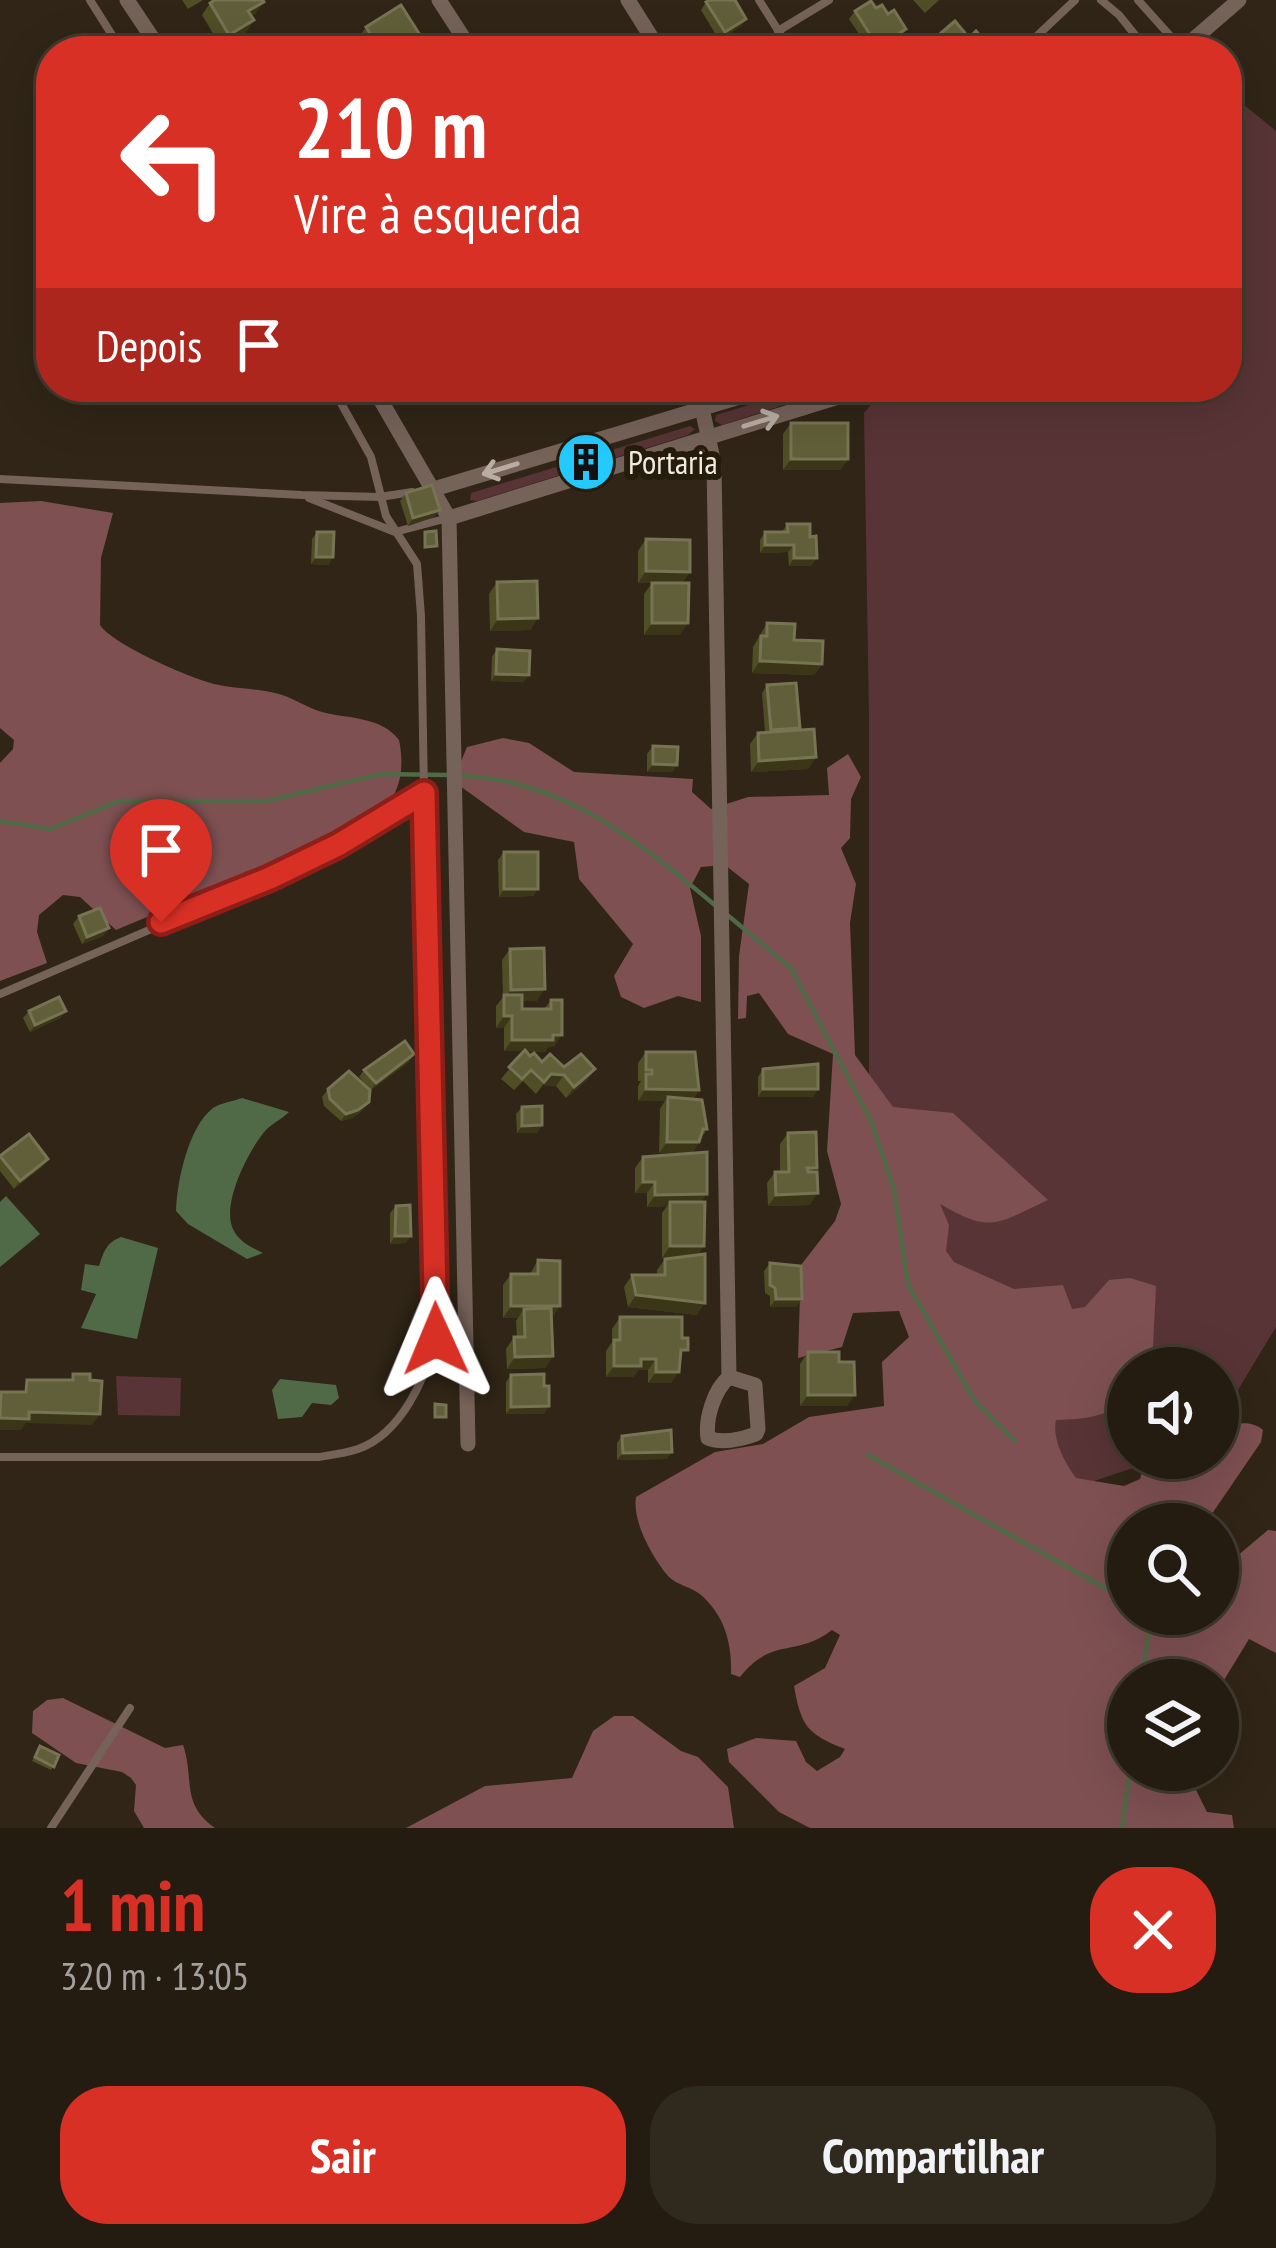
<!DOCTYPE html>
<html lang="pt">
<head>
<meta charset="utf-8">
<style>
  body { margin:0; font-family:"PT Sans Narrow",sans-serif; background:#30291e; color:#f1f3f6; height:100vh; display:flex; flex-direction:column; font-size:45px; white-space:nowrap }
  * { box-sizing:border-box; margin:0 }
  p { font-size:39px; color:#a3a19f }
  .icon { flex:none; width:66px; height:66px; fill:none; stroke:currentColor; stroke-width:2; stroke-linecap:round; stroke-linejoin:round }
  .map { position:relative; height:1828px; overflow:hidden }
  .sheet { display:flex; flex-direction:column; background:#241c10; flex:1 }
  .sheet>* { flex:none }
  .guide { position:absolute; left:36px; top:36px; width:1206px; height:366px; border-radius:48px; box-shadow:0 12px 48px #0002,0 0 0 3px #413a30; background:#d93025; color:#fff; overflow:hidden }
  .fabs { position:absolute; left:1107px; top:1347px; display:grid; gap:24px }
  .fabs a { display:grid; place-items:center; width:132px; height:132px; border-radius:50%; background:#241c10; box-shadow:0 12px 48px #0002,0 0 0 3px #413a30; font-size:60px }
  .pin { position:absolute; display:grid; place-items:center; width:102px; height:102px; color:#fff; margin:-123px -51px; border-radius:50% 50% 50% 0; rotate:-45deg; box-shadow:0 0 12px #0007 }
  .pin .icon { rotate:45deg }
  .me { position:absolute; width:132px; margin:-66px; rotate:359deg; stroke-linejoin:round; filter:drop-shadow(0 0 9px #0008) }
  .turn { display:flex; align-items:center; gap:42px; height:252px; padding:0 60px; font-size:54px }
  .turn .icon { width:156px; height:156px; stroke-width:2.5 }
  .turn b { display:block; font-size:84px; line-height:102px }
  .then { display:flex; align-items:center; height:114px; padding:0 60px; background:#0003; gap:24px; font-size:45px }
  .round { display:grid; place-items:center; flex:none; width:126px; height:126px; border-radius:48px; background:#30291e }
  .overview { display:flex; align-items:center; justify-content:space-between; height:204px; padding:0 60px }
  h1 { font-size:72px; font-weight:600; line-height:90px; color:#d93025 }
  .cta { display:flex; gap:24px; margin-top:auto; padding:24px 60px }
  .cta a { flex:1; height:138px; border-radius:48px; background:#d93025; color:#fff; font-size:48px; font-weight:600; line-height:138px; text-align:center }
  .cta a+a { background:#30291e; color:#f1f3f6 }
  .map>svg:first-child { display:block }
</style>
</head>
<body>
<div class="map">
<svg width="1276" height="1828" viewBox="0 0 1276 1828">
  <rect width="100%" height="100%" fill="#302516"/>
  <g fill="#583436">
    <polygon points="1227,91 1276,131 1276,1327 1218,1423 1218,1368 1128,1368 1128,1458 1163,1458 1013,1508 869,1178 869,720 864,413 886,387 1227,387"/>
    <polygon points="808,387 839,387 722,425 715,421 716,415"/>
    <polygon points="690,426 695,429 688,435 477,501 470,500 471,493"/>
    <polygon points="116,1376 181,1378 180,1416 118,1415"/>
  </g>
  <g fill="#7e5052">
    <path d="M41 501 113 513 101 558 100 625C112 644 190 678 214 684 235 689 258 688 279 694 294 698 307 708 322 712 348 719 381 716 399 740 406 774 398 799 373 822L116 930 80 897 63 895 39 915 37 932 47 963 0 981V763L13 749 14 740 0 728V503Z"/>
    <path d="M503 738 529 743 574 772 693 779 692 792 711 809 748 797 829 795 827 768 848 754 861 777 851 799 850 838 841 848 856 884 850 923 855 1055 893 1107 953 1113 1048 1200C996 1224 992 1234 940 1204L949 1225 946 1251 954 1262 1014 1289 1063 1285 1072 1309 1085 1307 1109 1280 1130 1278 1156 1286 1153 1347 1145 1368H1128V1399C1105 1418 1084 1419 1056 1420 1052 1439 1064 1462 1076 1478L1124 1486 1140 1479 1146 1458H1218V1427C1232 1424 1251 1419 1263 1430L1261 1442 1205 1524H1128V1614H1143L1146 1622 1161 1624 1176 1614H1218V1572L1268 1530 1276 1531V1653L1249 1639 1218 1690V1680H1128V1770H1186L1207 1812 1232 1815 1234 1828H810L779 1812 729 1762 727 1749 756 1738 796 1741 806 1762 817 1771 840 1757 845 1749C807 1734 801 1726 794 1686L825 1668 840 1635 832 1630C796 1658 772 1636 740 1677L731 1674C732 1644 725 1616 701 1595 692 1587 676 1585 668 1576 652 1557 632 1521 636 1497L715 1452 763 1444 809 1417 884 1406 882 1362 909 1337 899 1311 853 1313 842 1347 798 1358 801 1265 835 1221 841 1204 827 1151 833 1054 788 1034 759 993 747 996 746 1018 738 1019 739 956 749 884 725 865 701 867 690 888 701 936V1002L678 996 644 1008 621 997 614 976 633 944 579 879 574 842 524 832 453 781 467 747Z"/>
    <path d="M63 1698 165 1748 183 1745C195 1780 180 1803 215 1828H144L134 1811 136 1785 131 1778 122 1772 76 1763 32 1733 33 1711 47 1700Z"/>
    <polygon points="614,1716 633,1716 681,1751 698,1757 728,1787 734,1828 406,1828 485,1786 572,1778 593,1731"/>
  </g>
  <g fill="#506946">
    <path d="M242 1098 289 1112C282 1119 273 1123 266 1130 249 1149 221 1204 233 1229 239 1242 251 1247 263 1253L247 1259 188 1224 176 1211C177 1182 188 1127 213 1108 220 1103 234 1101 242 1098Z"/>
    <polygon points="6,1196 40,1234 0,1267 0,1202"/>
    <path d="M121 1237 158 1248 137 1339 81 1328 96 1294 81 1290 85 1264 99 1266C104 1251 106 1243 121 1237Z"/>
    <polygon points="280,1379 336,1385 339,1398 331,1405 312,1403 302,1417 278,1419 272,1390"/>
  </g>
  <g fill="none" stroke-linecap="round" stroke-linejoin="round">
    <g stroke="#506946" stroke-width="4.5">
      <path d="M459 776C563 778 640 843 716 906"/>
      <polyline points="0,821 50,829 119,801 266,801 381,774 448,775"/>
      <polyline points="725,913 791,968 871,1121 894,1189 908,1285 975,1401 1015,1441"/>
      <polyline points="868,1455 1128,1601"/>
      <polyline points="1142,1680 1151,1614"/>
      <polyline points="1122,1828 1130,1770"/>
    </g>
    <g stroke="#756259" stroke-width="8">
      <polyline points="90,0 122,51"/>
      <polyline points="759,0 791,51"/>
      <polyline points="1101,0 1119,15 1148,51"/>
      <polyline points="1138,0 1181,48"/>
      <polyline points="778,31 829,0"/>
      <polyline points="1021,51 1075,0"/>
      <polyline points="0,479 302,495 380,497 412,492"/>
      <polyline points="309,498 395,532 448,518"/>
      <polyline points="0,994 270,878 338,845 424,793 421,616 417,564 386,516 371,457 332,387"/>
      <path d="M0 1457H319C332 1455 346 1453 358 1449 401 1434 425 1379 436 1339L424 793"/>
      <polyline points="51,1828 130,1708"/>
    </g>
    <g stroke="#756259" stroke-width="15">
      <polyline points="127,0 161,51"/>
      <polyline points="439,0 472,51"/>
      <polyline points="628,0 660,51"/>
      <polyline points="1180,51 1239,0"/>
      <polyline points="373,387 449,518 468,1444"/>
      <path d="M689 387 702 408 714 464 729 1377C714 1390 705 1419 708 1438 723 1444 742 1439 756 1434L758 1429 755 1385 729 1377"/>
      <polyline points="434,489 773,387"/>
      <polyline points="449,518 851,393 856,387"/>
    </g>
  </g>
  <g fill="#4f4e25">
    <polygon points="182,0 203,0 188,9"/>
    <polygon points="913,0 939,0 925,13"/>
    <polygon points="706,2 746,19 741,26 719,40 701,10"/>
    <polygon points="210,3 256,13 251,16 254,20 246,32 221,47 202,15"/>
    <polygon points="855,11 900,37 878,51 870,51 849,19"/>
    <polygon points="366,27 412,46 405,51 366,51 358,39"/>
    <polygon points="941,33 969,38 989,51 945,51 936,40"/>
    <polygon points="51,103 51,134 44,134 44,113"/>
    <polygon points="791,423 848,459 840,470 783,470 783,434"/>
    <polygon points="406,493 440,510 434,517 408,526 400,501"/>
    <polygon points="787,524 811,566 789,566 788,552 760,553 760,540 765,532 782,532"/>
    <polygon points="317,532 333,557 328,565 311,564 312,539"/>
    <polygon points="646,539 690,572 682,583 638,583 638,551"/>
    <polygon points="497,582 538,618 530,630 490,631 489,594"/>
    <polygon points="652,583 680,635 644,635 644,594"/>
    <polygon points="767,623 794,640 822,664 814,675 752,673 753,647"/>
    <polygon points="497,649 529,675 523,682 491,681 492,657"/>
    <polygon points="767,685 800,728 798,730 816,757 808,769 751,772 750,744 758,733 765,732 762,693"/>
    <polygon points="653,746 677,765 672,772 647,772 647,754"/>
    <polygon points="504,852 538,889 533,896 499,897 498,860"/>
    <polygon points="79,916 109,928 103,936 82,944 73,924"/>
    <polygon points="510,949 537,1001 522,1001 522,1009 544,1009 551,1000 554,1047 548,1047 545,1052 525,1051 530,1056 542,1062 564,1067 595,1069 587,1080 566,1098 556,1086 543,1085 536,1094 523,1081 514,1090 501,1079 524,1051 504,1051 504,1028 496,1028 496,1006 503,997 502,960"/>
    <polygon points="29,1011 66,1011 60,1018 30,1032 23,1018"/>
    <polygon points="646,1052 699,1090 693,1099 707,1129 692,1153 702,1202 697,1315 628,1307 624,1287 632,1275 657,1275 657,1270 665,1259 675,1258 662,1258 662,1213 667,1206 647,1207 647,1193 635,1193 635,1168 643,1157 686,1154 659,1153 660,1109 665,1101 638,1101 638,1086 641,1081 638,1081 638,1063"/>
    <polygon points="409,1062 371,1090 359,1077 364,1070"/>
    <polygon points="763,1069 818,1089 813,1097 758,1097 758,1077"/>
    <polygon points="328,1089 369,1102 363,1110 352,1118 341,1121 324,1106 322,1097"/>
    <polygon points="522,1107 542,1125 537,1133 517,1133 516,1114"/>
    <polygon points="788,1133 814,1172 810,1205 768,1206 767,1183 775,1172 780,1172 780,1144"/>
    <polygon points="0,1156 48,1159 43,1166 14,1189 0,1171"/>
    <polygon points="396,1206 411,1236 405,1243 390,1244 390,1213"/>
    <polygon points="538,1260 552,1318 553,1356 545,1368 507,1369 506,1349 514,1337 517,1337 516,1321 518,1318 503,1318 503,1285 511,1274 530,1274"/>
    <polygon points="770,1263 802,1299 796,1307 770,1307 770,1296 765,1293 764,1271"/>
    <polygon points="620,1317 680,1362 671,1383 648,1383 648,1370 638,1370 633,1377 606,1377 606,1351 612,1342 612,1329"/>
    <polygon points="808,1352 839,1362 847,1406 800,1406 800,1364"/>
    <polygon points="511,1375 544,1414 506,1414 506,1382"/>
    <polygon points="622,1436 672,1452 666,1459 617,1460 617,1443"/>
    <polygon points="40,1746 59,1755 51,1770 32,1761"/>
  </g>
  <g fill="#3b3617">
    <polygon points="264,2 256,13 240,23 248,11"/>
    <polygon points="746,19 741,26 719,40 725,32"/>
    <polygon points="254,20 246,32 221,47 229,35"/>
    <polygon points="906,29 900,37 878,51 875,51 878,47"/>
    <polygon points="420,35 412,46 405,51 394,51"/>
    <polygon points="791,459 848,459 840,470 783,470"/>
    <polygon points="440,510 434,517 408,526 413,518"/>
    <polygon points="765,545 794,545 788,552 760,553"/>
    <polygon points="316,557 333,557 328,565 311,564"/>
    <polygon points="794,558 817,558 811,566 789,566"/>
    <polygon points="646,571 690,572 682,583 638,583"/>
    <polygon points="538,618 530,630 490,631 498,619"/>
    <polygon points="652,623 688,623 680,635 644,635"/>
    <polygon points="760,661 822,664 814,675 752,673"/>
    <polygon points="496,674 529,675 523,682 491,681"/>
    <polygon points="816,757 808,769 751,772 759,761"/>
    <polygon points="653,764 677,765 672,772 647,772"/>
    <polygon points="504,889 538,889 533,896 499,897"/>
    <polygon points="109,928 103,936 82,944 87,937"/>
    <polygon points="545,989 537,1001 503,1001 511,990"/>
    <polygon points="66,1011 60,1018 30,1032 35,1025"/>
    <polygon points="504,1016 512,1016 504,1028 496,1028"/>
    <polygon points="562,1035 554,1047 548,1047 545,1052 504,1051 512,1040"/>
    <polygon points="414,1054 409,1062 371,1090 376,1083"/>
    <polygon points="595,1069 587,1080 566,1098 574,1087"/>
    <polygon points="551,1074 564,1075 556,1086 543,1085 536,1094"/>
    <polygon points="646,1089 699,1090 691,1101 668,1097 665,1101 638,1101"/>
    <polygon points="763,1089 818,1089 813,1097 758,1097"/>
    <polygon points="369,1102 363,1110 352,1118 341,1121 346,1114"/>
    <polygon points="542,1125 537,1133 517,1133 522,1126"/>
    <polygon points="667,1142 699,1142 691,1154 659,1153"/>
    <polygon points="48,1159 43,1166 14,1189 20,1181"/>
    <polygon points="643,1182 655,1182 647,1193 635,1193"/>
    <polygon points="818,1193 810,1205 768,1206 776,1195"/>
    <polygon points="707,1194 699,1205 670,1202 667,1206 647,1207 655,1195"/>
    <polygon points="395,1236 411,1236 405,1243 390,1244"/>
    <polygon points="670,1246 704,1246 696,1258 662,1258"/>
    <polygon points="636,1295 705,1303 697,1315 628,1307"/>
    <polygon points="776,1299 802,1299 796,1307 770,1307"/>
    <polygon points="511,1306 560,1306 552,1318 524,1309 518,1318 503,1318"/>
    <polygon points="553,1356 545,1368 507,1369 515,1357"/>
    <polygon points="641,1359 656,1359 648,1370 638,1370 633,1377 606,1377 614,1366"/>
    <polygon points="656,1372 679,1372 671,1383 648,1383"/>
    <polygon points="808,1395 855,1395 847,1406 800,1406"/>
    <polygon points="549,1406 544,1414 506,1414 511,1407"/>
    <polygon points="29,1412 100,1414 92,1425 26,1423 21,1430 0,1430 0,1418"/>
    <polygon points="672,1452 666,1459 617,1460 623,1453"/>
  </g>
  <g fill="#615f39" stroke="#777453" stroke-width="3">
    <polygon points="215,0 263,0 264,2 248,11 254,20 229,35 210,3"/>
    <polygon points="710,0 735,0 746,19 725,32 706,2"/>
    <polygon points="871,1 876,8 882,5 888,14 894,10 906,29 878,47 855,11"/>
    <polygon points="401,5 420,35 394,51 381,51 366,27"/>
    <polygon points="955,21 969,38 976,31 991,48 987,51 957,51 941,33"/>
    <rect x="791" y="423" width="57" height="36"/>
    <polygon points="432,485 440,510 413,518 406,493"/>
    <polygon points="787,524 810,524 810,537 816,536 817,558 794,558 794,545 765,545 765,532 788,532"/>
    <polygon points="436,531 437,546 425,547 425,532"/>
    <polygon points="317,532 334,532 333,557 316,557"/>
    <polygon points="646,539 690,540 690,572 646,571"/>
    <polygon points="537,581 538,618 498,619 497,582"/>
    <polygon points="652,583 689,583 688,623 652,623"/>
    <polygon points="767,623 795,624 794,640 823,641 822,664 760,661 761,636 767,636"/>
    <polygon points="497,649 530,651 529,675 496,674"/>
    <polygon points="796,683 800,728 771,730 767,685"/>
    <polygon points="814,729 816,757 759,761 758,733"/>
    <polygon points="653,746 678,747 677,765 653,764"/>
    <rect x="504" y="852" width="34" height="37"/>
    <polygon points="100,908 109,928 87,937 79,916"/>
    <polygon points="544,948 545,989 511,990 510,949"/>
    <polygon points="504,995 522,995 522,1009 551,1009 551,1000 562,1000 562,1035 553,1035 553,1040 512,1040 512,1016 504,1016"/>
    <polygon points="59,997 66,1011 35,1025 29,1011"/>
    <polygon points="405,1041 414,1054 376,1083 364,1070"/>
    <polygon points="525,1050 530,1056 534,1053 542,1062 550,1054 564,1067 581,1054 595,1069 574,1087 564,1075 551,1074 544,1082 531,1070 522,1079 509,1067"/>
    <polygon points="646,1052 695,1052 699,1090 646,1089 646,1074 652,1074 652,1070 646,1070"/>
    <polygon points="818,1064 818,1089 763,1089 763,1069"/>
    <polygon points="349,1071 370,1090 369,1102 358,1110 346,1114 330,1099 328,1089"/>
    <polygon points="668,1097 702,1100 707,1129 703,1129 699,1142 667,1142"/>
    <polygon points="542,1106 542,1125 522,1126 522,1107"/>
    <polygon points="816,1132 817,1168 807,1168 808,1172 817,1172 818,1193 776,1195 775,1172 789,1172 788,1133"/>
    <polygon points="29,1134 48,1159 20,1181 0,1156"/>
    <polygon points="707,1152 707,1194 655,1195 655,1182 643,1182 643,1157"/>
    <polygon points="670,1202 705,1202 704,1246 670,1246"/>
    <polygon points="410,1205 411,1236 395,1236 396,1206"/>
    <polygon points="705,1254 705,1303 636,1295 632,1275 665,1275 665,1259"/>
    <polygon points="538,1260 560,1261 560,1306 511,1306 511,1274 538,1274"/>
    <polygon points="770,1263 801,1266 802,1299 776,1299 775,1288 770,1285"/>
    <polygon points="551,1308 553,1356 515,1357 514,1337 525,1337 524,1309"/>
    <polygon points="620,1317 682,1317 682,1338 688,1338 688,1350 681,1350 679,1372 656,1372 656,1359 641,1359 641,1366 614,1366 614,1340 620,1340"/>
    <polygon points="808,1352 839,1352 839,1362 854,1362 855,1395 808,1395"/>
    <polygon points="73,1374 90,1374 90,1380 102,1381 100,1414 29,1412 29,1419 0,1418 1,1392 26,1392 27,1380 73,1380"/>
    <polygon points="544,1374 544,1386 549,1386 549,1406 511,1407 511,1375"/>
    <polygon points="435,1404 446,1405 446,1417 435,1417"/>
    <polygon points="671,1430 672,1452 623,1453 622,1436"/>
    <polygon points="40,1746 59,1755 54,1767 35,1757"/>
  </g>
  <defs><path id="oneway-shaft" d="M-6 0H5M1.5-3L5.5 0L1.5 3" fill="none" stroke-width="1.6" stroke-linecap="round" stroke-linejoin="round" transform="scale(3)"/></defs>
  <g stroke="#b9ada3">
    <use href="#oneway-shaft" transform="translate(761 421) rotate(-17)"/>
    <use href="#oneway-shaft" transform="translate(500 469) rotate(163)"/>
  </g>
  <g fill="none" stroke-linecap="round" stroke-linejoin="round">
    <g stroke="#8d1f18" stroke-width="30">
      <polyline id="route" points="161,922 270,878 338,845 424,793 436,1339"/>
    </g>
    <use href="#route" stroke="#d93025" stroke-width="21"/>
  </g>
  <defs>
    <g id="building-disc" transform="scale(3)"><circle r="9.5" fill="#24c9fe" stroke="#261c0c"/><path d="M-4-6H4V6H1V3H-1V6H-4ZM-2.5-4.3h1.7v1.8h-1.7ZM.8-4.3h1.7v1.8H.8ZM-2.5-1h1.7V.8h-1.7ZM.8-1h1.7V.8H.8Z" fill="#111"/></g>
  </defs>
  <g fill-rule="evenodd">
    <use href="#building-disc" x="586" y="462"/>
  </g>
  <g text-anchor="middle" stroke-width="12" stroke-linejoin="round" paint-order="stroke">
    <g font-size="33" fill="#f1eae0" stroke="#261c0c" text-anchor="start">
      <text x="628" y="474">Portaria</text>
    </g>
  </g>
</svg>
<div class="fabs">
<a><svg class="icon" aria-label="sound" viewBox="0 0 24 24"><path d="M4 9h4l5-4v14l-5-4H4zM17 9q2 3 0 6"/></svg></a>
<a><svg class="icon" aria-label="search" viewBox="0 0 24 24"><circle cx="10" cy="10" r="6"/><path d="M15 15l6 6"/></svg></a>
<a><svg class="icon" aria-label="layers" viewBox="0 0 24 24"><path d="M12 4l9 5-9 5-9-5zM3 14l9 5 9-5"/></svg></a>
</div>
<div class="pin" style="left:161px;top:922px;background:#d93025"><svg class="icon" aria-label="arrive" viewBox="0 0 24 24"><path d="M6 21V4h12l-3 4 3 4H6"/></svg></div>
<svg class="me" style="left:436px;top:1339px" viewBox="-20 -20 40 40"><path d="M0-17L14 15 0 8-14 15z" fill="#d93025" stroke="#fff" stroke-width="4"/></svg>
<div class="guide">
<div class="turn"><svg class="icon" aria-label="left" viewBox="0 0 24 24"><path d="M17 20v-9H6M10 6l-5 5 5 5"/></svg><div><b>210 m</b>Vire à esquerda</div></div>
<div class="then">Depois<svg class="icon" aria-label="arrive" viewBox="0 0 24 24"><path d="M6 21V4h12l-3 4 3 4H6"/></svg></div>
</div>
</div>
<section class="sheet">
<div class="overview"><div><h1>1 min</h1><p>320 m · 13:05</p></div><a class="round" style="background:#d93025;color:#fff"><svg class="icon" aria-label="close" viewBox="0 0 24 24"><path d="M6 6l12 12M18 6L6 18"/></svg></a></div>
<div class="cta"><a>Sair</a><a>Compartilhar</a></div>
</section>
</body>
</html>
